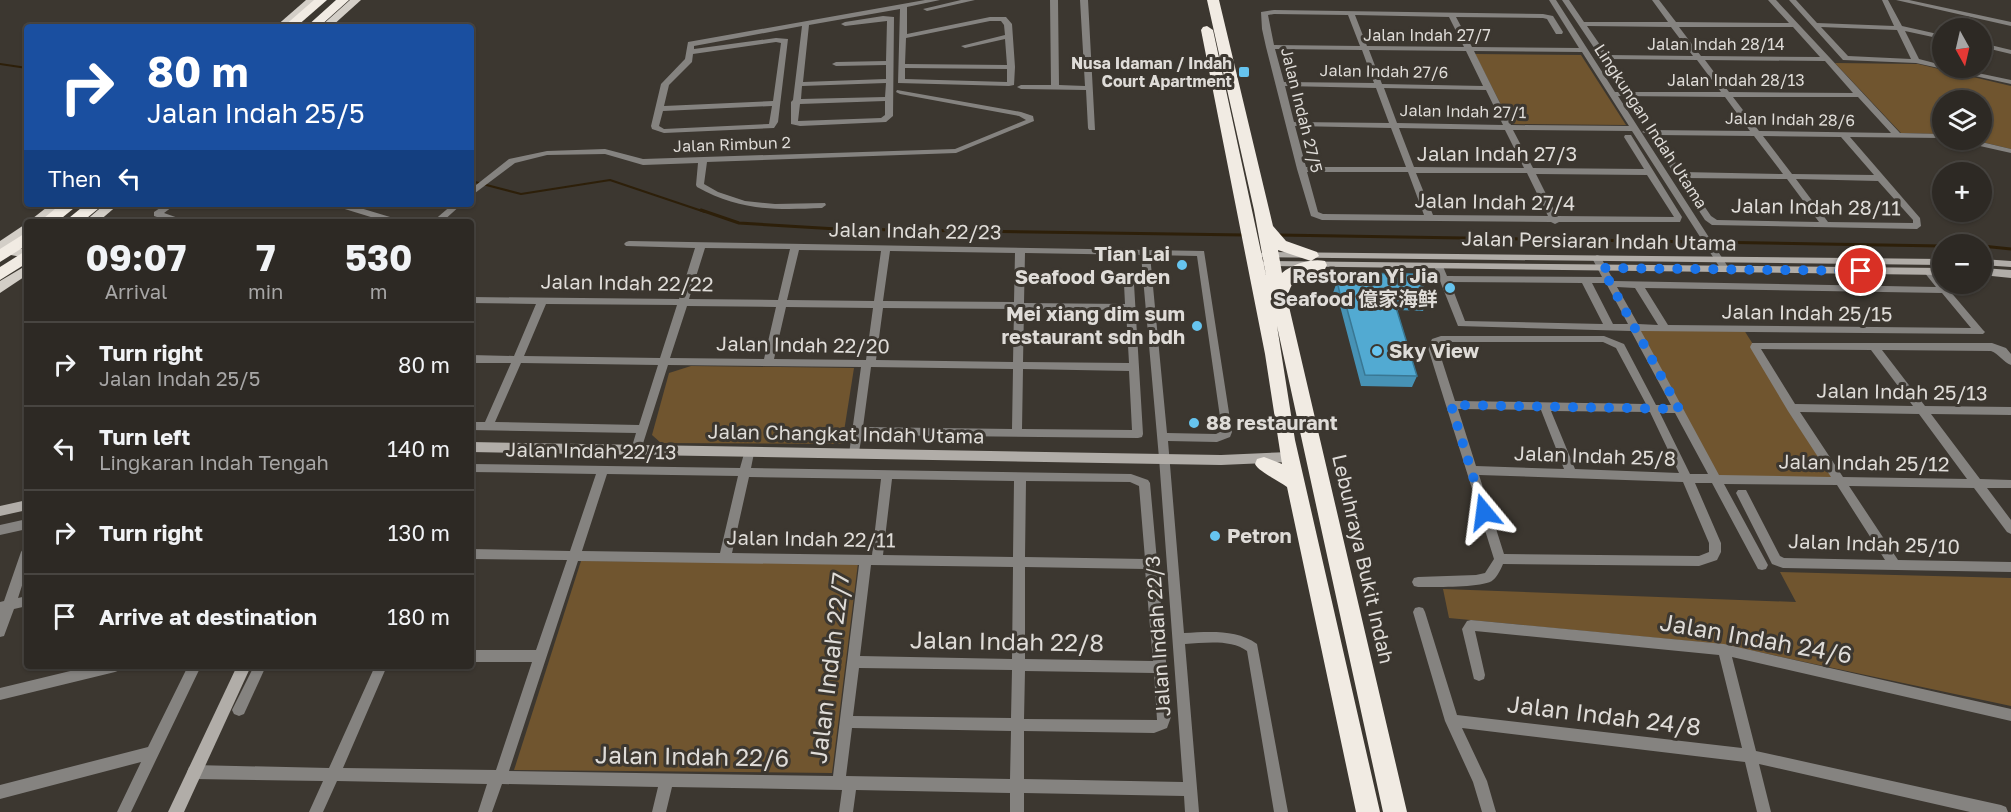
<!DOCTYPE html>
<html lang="en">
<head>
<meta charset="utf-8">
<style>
  body { margin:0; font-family:"Golos Text","Noto Sans SC",sans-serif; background:#393531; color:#f1f3f6; height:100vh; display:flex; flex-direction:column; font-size:22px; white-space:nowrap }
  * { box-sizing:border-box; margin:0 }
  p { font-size:20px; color:#a7a6a6 }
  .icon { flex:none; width:33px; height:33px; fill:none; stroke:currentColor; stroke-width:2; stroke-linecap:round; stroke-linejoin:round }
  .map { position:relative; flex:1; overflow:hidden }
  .drawer { position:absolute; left:24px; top:219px; width:450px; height:450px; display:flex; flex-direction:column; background:#2d2924; border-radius:6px; box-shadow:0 2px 4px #0004,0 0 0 2px #484541 }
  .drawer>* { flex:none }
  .top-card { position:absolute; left:24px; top:24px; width:450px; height:183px; border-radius:6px; box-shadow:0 2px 4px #0004,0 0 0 2px #484541; background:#1a4fa0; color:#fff; overflow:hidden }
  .needle { width:39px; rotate:172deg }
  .tools { position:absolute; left:1932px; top:18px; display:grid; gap:12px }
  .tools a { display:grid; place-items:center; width:60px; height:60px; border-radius:50%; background:#2d2924; box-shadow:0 2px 4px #0004,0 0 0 2px #484541; font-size:30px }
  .pin { position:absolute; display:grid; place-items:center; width:51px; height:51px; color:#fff; margin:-26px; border:3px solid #fff; border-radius:50%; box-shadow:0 2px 6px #0007 }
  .me { position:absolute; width:66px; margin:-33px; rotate:344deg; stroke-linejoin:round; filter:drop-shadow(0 0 4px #0008) }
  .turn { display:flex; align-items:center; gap:21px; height:126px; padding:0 24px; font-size:27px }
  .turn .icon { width:78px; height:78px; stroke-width:2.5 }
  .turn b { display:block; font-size:42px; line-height:51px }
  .then { display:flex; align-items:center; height:57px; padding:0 24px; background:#0003; gap:12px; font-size:22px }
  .eta { display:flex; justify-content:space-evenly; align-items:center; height:102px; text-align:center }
  .eta b { font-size:36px; font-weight:700; line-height:42px }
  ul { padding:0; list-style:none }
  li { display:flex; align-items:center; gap:18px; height:84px; padding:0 24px; border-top:2px solid #484541 }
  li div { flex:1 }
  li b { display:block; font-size:22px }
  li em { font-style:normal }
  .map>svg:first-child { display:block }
</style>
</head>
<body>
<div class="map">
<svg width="2011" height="812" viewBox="0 0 2011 812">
  <rect width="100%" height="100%" fill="#3c3730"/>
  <g fill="#70552f">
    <polygon points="1475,54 1581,55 1626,125 1511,124"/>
    <polygon points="1835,63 1918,64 2011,86 2011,149 1974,140 1982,140 1982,100 1942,100 1942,134 1901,133"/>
    <polygon points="1634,328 1744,330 1839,481 1716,479"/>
    <polygon points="691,366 854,368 842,444 661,443 652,435 669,373"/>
    <polygon points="581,561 858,563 832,773 514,770"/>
    <polygon points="1780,572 2011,578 2011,706 1721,644 1449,618 1443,589 1796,602"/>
  </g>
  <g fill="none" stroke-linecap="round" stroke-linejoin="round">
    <g stroke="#2d1f09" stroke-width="2">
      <polyline points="0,64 27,68"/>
      <polyline points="471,181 521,194 610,180 705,212"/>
    </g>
    <g stroke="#2d1f09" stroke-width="3">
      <polyline points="701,210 739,223 837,229 1245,235"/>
      <polyline points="1278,235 1942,246"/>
      <polyline points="1982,246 2011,249"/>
    </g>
    <g fill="#858380" fill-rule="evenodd">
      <path d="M925 0H940L907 7V34L990 17H1006L1012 24 1015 67 1014 85 1009 86 898 83 900 9 809 25 803 82 886 79V65L836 66 832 64 836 62 886 61 887 21 845 26 841 24 845 22 883 16 894 17 893 116 886 122 800 126 791 124V102L793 100 802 26 694 46V49L776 38 788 39 778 122 774 128 664 133 652 129 651 126 661 84 685 59 688 42ZM990 21H1001L1004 25 1005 35 961 46 965 48 1005 39 1007 65 905 64 906 38ZM776 42 781 43 773 101 664 106 669 85 692 62 693 54ZM905 68 1007 69V82L905 79ZM886 83 885 97 801 99 802 86ZM885 101V115L881 118 798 121 800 104ZM772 106 769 124 664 129 659 126 663 111Z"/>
      <polygon points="961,0 975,0 927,11 923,9"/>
      <polygon points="1050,0 1058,0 1059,85 1085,86 1080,0 1088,0 1095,130 1089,130 1088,128 1086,90 1021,89 1017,87 1021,85 1051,85"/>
      <path d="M1549 0H1556L1615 92H1721L1697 60 1610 59 1618 71 1611 73 1562 0H1569L1584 22H1668L1652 0H1659L1676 22 1789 23 1768 0H1776L1900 133 1942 134V138L1850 137 1920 218 1921 226 1917 229 1712 225 1705 220 1648 134 1642 132 1646 130 1750 131 1725 97 1618 96 1728 267 1730 269 1728 271H1722L1632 131 1513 130 1533 168 1644 169 1624 137 1625 135H1631L1682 217 1680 222H1559L1555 224 1551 222 1322 220 1311 216 1297 169 1266 47 1262 29 1261 12 1274 10 1543 14 1553 16 1563 32 1562 34H1556L1547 19 1543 18 1456 17 1472 47 1579 48ZM1274 14 1348 15 1360 46 1274 45 1268 15ZM1355 15 1449 17 1464 47 1367 46ZM1587 26 1671 27 1693 56 1607 55ZM1679 27H1793L1820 57 1701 56ZM1275 49 1362 50 1374 83 1284 82ZM1369 50 1466 51 1483 86 1382 84ZM1474 51 1582 52 1629 126 1511 125ZM1705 60 1825 61 1853 93 1729 92ZM1285 86 1376 88 1389 123 1294 122ZM1384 88 1486 90 1503 125 1397 123ZM1733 97H1858L1891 133 1759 131ZM1295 126 1391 128 1406 167H1306ZM1399 128 1505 130 1524 168 1414 167ZM1656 135 1754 136 1783 174 1682 172ZM1763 136 1841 137 1874 175 1792 174ZM1307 172H1408L1424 215 1323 214 1318 212ZM1416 173H1527L1548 216 1433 215ZM1536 174 1647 175 1674 217 1557 216ZM1685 178 1787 179 1819 222 1717 220 1711 216ZM1796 179 1878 181 1913 220V223L1828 222Z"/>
      <path d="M1789 0H1796L1817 23 1894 26 1882 0H1888L1902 26 1942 35V39L1905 31 1919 59 1942 65V68H1954L2011 80V84L1916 63 1843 60ZM1821 27 1897 30 1911 59 1848 56Z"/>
      <polygon points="1896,0 1909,0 2011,22 2011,26"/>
      <polygon points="1982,43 2011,50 2011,54 1982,47"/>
      <path d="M897 90 1021 112 1033 116 1034 121 956 153 707 162 704 184 718 192 745 201 775 204 825 203 826 205 822 208C776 210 739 211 697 187L696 185 698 163 643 165 605 154 547 155 515 163 471 196V189L509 159 547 151 605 149 643 159 955 149 1026 120 1019 116 900 94 896 92Z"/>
      <polygon points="1961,140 1973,140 2011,149 2011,153 1962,142"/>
      <polygon points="166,204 176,204 164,213 184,220 185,222 172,222 154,216 154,212"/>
      <polygon points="334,204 347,204 400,220 401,222 387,222 335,206"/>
      <polygon points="453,204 462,204 442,222 432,222"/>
      <path d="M629 241 1204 251 1232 432 1230 437 1217 442 1168 441 1184 633C1209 632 1236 629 1257 644L1288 812H1274L1247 651C1231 639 1204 643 1185 644L1199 812H1185L1184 796 1024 793V812H1010V793L856 790 853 812H839L842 790 672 787 666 812H652L658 787 502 784 492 812H478L487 784 337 781 323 812H309L323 781 194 779 189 777 187 772 189 767 194 765 329 768 375 666H387L343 768 496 770 532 662H471V650H536L567 560 471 559V549L570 551 596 474 471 472V464L740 468 745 450H753L754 453 751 468 1131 474 1148 480 1150 483 1171 717 1167 728 1154 733 1024 731V779L1183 782 1159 458 1141 255 1025 253 1024 303 1125 304 1124 284 1114 278 1119 275 1129 277 1134 284 1143 434 1142 437 1138 438 862 435 858 457H850L849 454 861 367 668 365 640 453H632L631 450 636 433 471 430V422H485L511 363H471V355L514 356 536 304 471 303V297L679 299 695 248 626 246 624 244 626 242ZM705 248 790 249 778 300 689 299ZM799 250 881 251 874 301 787 300ZM890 251 1015 253 1014 302 883 301ZM1150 255 1197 256 1222 431 1216 434 1167 433ZM546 304 677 305 660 358 524 356ZM687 306 776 307 764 359 670 358ZM786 307 873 308 866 360 774 359ZM883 308 1014 309 1013 362 876 360ZM1024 309 1126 310 1129 363 1023 362ZM521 363 658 365 639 425 495 422ZM871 367 1013 369 1012 429 863 427ZM1023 369 1129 371 1132 430 1022 429ZM607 474 738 476 720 553 582 551ZM749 477 881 479 872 555 732 553ZM892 479 1014 481 1013 557 883 555ZM1026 481 1130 482 1139 486 1145 559 1025 557ZM578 561 859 565 833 776 509 771ZM871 565 1013 567 1012 659 860 656ZM1025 567 1145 569 1153 661 1025 659ZM859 668 1012 670 1011 718 853 716ZM1025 671 1154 673 1157 720 1024 719ZM852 728 1011 731 1010 779 846 776Z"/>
      <path d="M1597 255 1600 256 1614 281 1936 287 1924 272 1926 270H1932L1983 330 1985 332 1983 334 1641 331 1719 475 1831 477 1788 411 1751 349 1750 347 1752 343H1992L2006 348 2011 354V365C2003 362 1999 354 1991 351L1882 350 1925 406 2011 407V415L1931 414 1980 479 2011 480V488H1987L2011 520V534L2007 532 1974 488 1849 486 1898 560 2011 562V572L1783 568 1772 564 1736 493 1738 490H1746L1780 556 1784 558 1885 560 1837 485 1724 484 1768 565 1766 569 1762 570 1758 569 1712 483H1695L1721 543V552L1717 560 1699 566 1503 564C1501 569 1497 577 1493 580 1485 588 1432 587 1418 587L1414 586 1412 582 1414 578 1418 577 1476 575 1485 573 1494 559 1428 348 1432 339 1441 336H1604L1624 344 1656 405H1671L1631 331 1458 326 1434 266 1436 264H1442L1447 276 1602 277 1592 258ZM1450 282 1582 283 1603 324 1465 321ZM1592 283H1606L1628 324H1613ZM1617 287 1635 288 1658 325 1638 324ZM1645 288 1942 293 1971 328 1668 325ZM1442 342H1603L1616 348 1646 404 1455 401 1438 348ZM1761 349 1871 350 1913 406 1795 404ZM1458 409 1541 410 1564 469 1476 466ZM1551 411 1650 412 1679 473 1575 469ZM1800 412 1919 414 1967 479 1843 477ZM1660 413H1675L1708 474H1690ZM1479 475 1683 482 1709 543V552L1699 556 1504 554Z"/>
      <polygon points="27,519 27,529 0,535 0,525"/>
      <polygon points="27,547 27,570 18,598 27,596 27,606 14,609 4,636 0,637 0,602 4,601 21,552 23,549"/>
      <polygon points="1419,607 1423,608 1425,612 1457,715 1742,748 1719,655 1475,631 1485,675 1484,679 1479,681 1474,679 1473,675 1462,629 1467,621 1471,620 1724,644 2011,709 2011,721 1732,657 1756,751 2001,805 2006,807 2008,812 1970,812 1759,764 1771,812 1757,812 1745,762 1462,728 1487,781 1496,812 1482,812 1473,782 1445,721 1413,612 1415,608"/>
      <polygon points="91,666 121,666 120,670 115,672 0,700 0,688"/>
      <polygon points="188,666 201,666 131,812 117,812 141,762 0,799 0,785 148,747"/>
      <polygon points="254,666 266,666 244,714 239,716 234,714 232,710"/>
    </g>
    <g fill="#b1ada8" fill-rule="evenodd">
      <polygon points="1263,252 1942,259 1942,265 1259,257 1258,255"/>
      <polygon points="1982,259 2011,261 2011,267 1982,265"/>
      <polygon points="1266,261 1942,268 1942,275 1262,266 1261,264 1262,262"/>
      <polygon points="1982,268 2011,270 2011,278 1982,275"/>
      <polygon points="471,442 1221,455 1290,452 1294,454 1296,457 1294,460 1290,462 1221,465 471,452"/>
      <polygon points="27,500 27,510 0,516 0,506"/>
      <polygon points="237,666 251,666 184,812 168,812"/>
    </g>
    <g fill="#d3cec7" fill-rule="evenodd">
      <polygon points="306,0 317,0 286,27 275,27"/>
      <polygon points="350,0 361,0 331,27 320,27"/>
      <polygon points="51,204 65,204 42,222 28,222"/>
      <polygon points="105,204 119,204 98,222 84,222"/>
      <polygon points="27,223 27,233 9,246 27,250 27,258 0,253 0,241"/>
      <polygon points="27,265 27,275 0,293 0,281"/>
    </g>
    <g fill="#f1ebe3" fill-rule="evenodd">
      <polygon points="314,0 327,0 296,27 283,27"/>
      <polygon points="336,0 349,0 319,27 306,27"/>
      <path d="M1207 0H1219L1273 226 1286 241 1317 252 1319 256 1311 261 1278 250 1282 273C1292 264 1312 258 1325 261L1327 265 1325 269C1302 275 1294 273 1287 298L1407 812H1383L1277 326 1295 440 1380 812H1356L1287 487C1278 480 1259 472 1255 464L1257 459 1264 457 1282 464 1265 354 1201 30 1203 27 1207 26 1213 30 1266 275 1254 210Z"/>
      <polygon points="61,204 79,204 57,222 39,222"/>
      <polygon points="86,204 104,204 82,222 64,222"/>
      <polygon points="27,232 27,245 0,262 0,249"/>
      <polygon points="27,250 27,263 0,280 0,267"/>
    </g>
  </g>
  <polygon fill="#4792b5" points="1340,273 1418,284 1427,299 1423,311 1397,310 1417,376 1412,387 1361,386 1340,306 1336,305 1333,293"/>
  <polygon fill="#52aad2" stroke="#397793" stroke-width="1.5" points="1340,273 1415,274 1418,284 1422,284 1427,299 1400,298 1400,301 1394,301 1417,376 1365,375 1343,294 1340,294 1337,281 1342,282"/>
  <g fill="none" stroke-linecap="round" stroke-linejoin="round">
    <polyline stroke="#1a73e8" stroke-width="10" stroke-dasharray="0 18" points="1484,512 1451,405 1679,409 1602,268 1861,271"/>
  </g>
  <g fill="#66c4ef" stroke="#3c3730" stroke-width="2">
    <rect x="1238" y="66" width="12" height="12" rx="3"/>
    <circle cx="1182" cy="265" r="6"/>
    <circle cx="1450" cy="288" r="6"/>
    <circle cx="1197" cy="326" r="6"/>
    <circle cx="1377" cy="351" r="6"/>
    <circle cx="1194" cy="423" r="6"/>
    <circle cx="1215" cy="536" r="6"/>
  </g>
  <g text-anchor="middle" stroke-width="6" stroke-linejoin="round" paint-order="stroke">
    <g font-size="16" fill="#dfdcd8" stroke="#3c3730">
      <text x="1427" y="41">Jalan Indah 27/7</text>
      <text x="1716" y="50">Jalan Indah 28/14</text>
      <text transform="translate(1384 71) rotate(1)" y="6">Jalan Indah 27/6</text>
      <text x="1736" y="86">Jalan Indah 28/13</text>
      <text transform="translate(1302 110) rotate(76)" y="6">Jalan Indah 27/5</text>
      <text transform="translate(1463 111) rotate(1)" y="6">Jalan Indah 27/1</text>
      <text transform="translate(1790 119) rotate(1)" y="6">Jalan Indah 28/6</text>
      <text transform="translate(1651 126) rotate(57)" y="6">Lingkungan Indah Utama</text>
      <text transform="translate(732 144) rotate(-2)" y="6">Jalan Rimbun 2</text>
    </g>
    <g font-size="16" font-weight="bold" fill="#dfdcd8" stroke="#3c3730" text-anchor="end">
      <text x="1232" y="69">Nusa Idaman / Indah<tspan x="1232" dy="18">Court Apartment</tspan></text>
    </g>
    <g font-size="20" fill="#dfdcd8" stroke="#3c3730">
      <text x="1497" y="161">Jalan Indah 27/3</text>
      <text transform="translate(1495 202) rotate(1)" y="7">Jalan Indah 27/4</text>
      <text transform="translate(1816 207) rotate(1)" y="7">Jalan Indah 28/11</text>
      <text transform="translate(915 231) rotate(1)" y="7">Jalan Indah 22/23</text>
      <text transform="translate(1599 241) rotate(1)" y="7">Jalan Persiaran Indah Utama</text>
      <text transform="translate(627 283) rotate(1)" y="7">Jalan Indah 22/22</text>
      <text transform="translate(1807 313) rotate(1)" y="7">Jalan Indah 25/15</text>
      <text transform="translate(803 345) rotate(1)" y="7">Jalan Indah 22/20</text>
      <text transform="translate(1902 392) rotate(1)" y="7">Jalan Indah 25/13</text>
      <text transform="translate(846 434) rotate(1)" y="7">Jalan Changkat Indah Utama</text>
      <text transform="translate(591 451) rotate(1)" y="7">Jalan Indah 22/13</text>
      <text transform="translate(1595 456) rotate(2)" y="7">Jalan Indah 25/8</text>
      <text transform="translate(1864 463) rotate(1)" y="7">Jalan Indah 25/12</text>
      <text transform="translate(811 539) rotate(1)" y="7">Jalan Indah 22/11</text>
      <text transform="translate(1874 544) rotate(2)" y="7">Jalan Indah 25/10</text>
      <text transform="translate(1363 559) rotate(77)" y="7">Lebuhraya Bukit Indah</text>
      <text transform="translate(1158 636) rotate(-94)" y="7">Jalan Indah 22/3</text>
    </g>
    <g font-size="20" font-weight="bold" fill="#dfdcd8" stroke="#3c3730" text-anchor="end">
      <text x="1170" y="261">Tian Lai<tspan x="1170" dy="23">Seafood Garden</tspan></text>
      <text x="1438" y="283">Restoran Yi Jia<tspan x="1438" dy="23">Seafood 億家海鲜</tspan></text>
      <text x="1185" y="321">Mei xiang dim sum<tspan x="1185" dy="23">restaurant sdn bdh</tspan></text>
      <text x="1389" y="358" text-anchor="start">Sky View</text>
      <text x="1206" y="430" text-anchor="start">88 restaurant</text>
      <text x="1227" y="543" text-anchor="start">Petron</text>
    </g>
    <g font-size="24" fill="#dfdcd8" stroke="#3c3730">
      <text transform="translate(1756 639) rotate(10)" y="8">Jalan Indah 24/6</text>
      <text transform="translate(1007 642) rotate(1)" y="8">Jalan Indah 22/8</text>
      <text transform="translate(830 668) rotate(-83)" y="8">Jalan Indah 22/7</text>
      <text transform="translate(1604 716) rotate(7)" y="8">Jalan Indah 24/8</text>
      <text transform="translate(692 757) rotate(1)" y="8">Jalan Indah 22/6</text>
    </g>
  </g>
</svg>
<div class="tools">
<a><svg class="needle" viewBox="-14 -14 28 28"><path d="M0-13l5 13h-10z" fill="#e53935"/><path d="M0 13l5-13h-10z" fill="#a7a6a6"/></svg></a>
<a><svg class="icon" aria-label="layers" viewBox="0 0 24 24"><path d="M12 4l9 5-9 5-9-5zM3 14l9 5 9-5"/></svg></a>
<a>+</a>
<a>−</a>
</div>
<div class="pin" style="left:1861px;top:271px;background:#d93025"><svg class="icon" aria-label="arrive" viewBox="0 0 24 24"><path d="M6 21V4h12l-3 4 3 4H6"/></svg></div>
<svg class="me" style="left:1484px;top:512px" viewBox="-20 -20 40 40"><path d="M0-17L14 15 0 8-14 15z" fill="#1a73e8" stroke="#fff" stroke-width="4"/></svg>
<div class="top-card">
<div class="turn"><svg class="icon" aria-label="right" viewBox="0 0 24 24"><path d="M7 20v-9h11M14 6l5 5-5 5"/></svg><div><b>80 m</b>Jalan Indah 25/5</div></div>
<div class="then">Then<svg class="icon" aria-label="left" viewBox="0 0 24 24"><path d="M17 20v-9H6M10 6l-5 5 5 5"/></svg></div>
</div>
<section class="drawer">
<div class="eta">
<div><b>09:07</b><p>Arrival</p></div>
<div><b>7</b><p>min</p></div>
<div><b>530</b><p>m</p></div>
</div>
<ul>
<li><svg class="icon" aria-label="right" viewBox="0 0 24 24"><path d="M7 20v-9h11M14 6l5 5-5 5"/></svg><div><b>Turn right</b><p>Jalan Indah 25/5</p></div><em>80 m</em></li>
<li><svg class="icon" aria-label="left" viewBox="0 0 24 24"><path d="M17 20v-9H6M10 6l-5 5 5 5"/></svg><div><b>Turn left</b><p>Lingkaran Indah Tengah</p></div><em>140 m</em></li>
<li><svg class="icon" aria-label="right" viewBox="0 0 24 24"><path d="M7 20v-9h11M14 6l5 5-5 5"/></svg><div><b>Turn right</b></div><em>130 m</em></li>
<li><svg class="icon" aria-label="arrive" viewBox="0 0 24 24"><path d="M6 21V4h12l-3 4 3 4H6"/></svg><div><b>Arrive at destination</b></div><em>180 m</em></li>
</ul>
</section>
</div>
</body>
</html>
